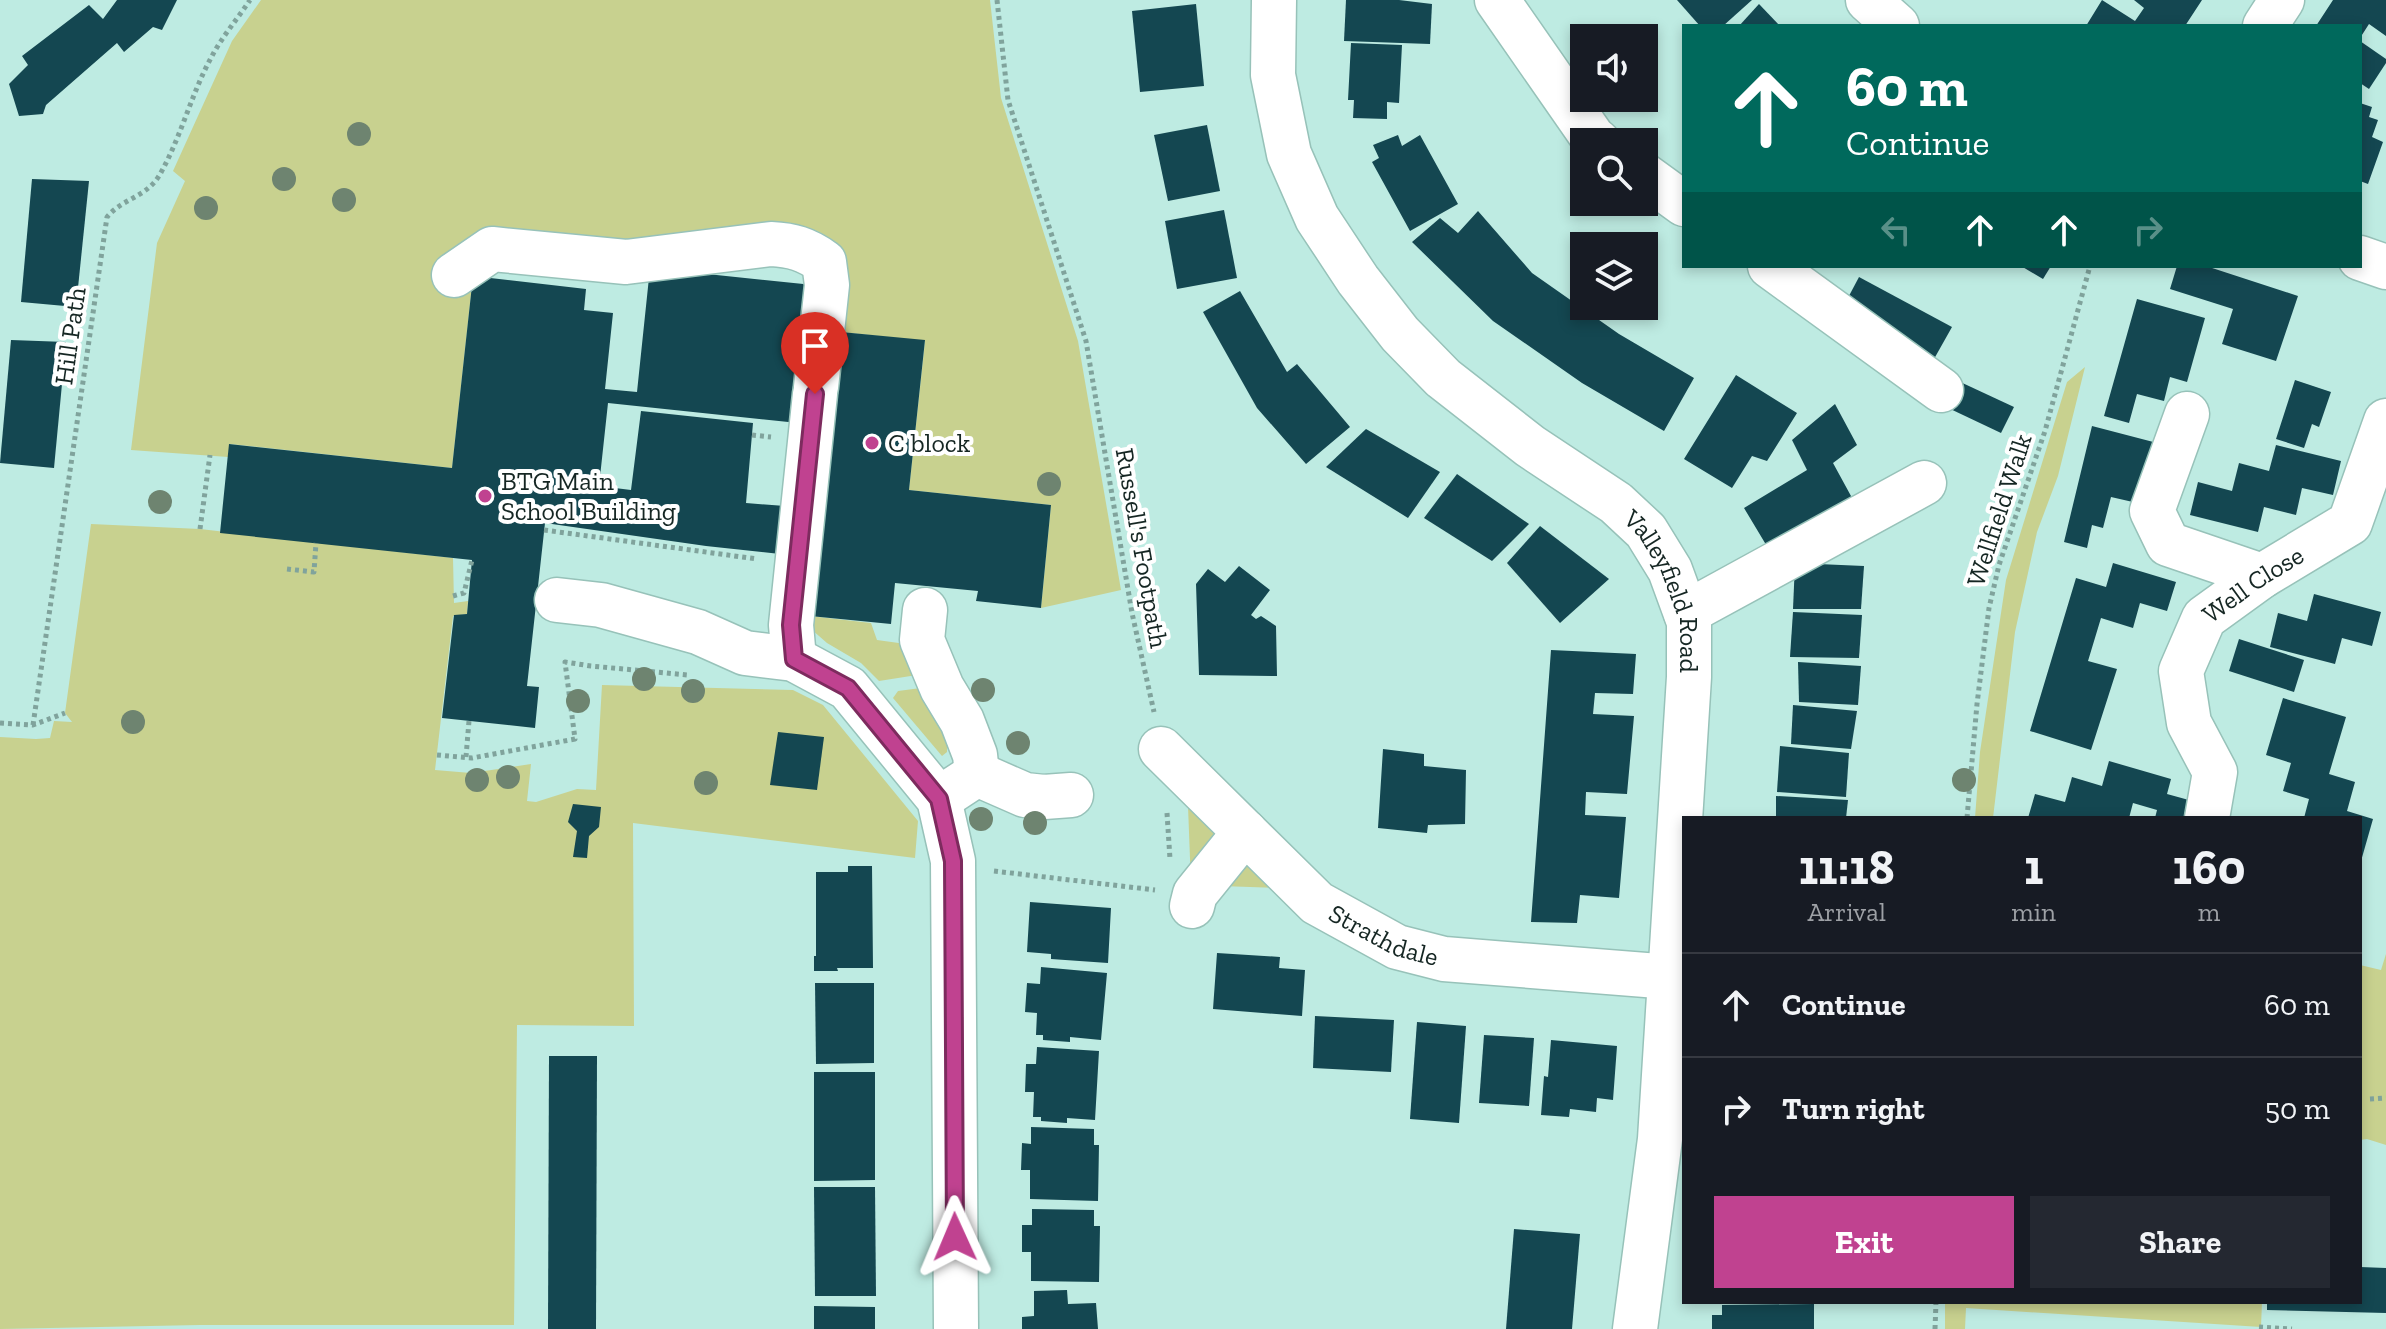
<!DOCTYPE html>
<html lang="en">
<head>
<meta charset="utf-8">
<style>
  body { margin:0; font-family:"Zilla Slab",serif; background:#242831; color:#f1f3f6; height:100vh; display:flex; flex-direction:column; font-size:30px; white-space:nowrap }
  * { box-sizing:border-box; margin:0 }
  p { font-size:26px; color:#9ea1a6 }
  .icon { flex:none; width:44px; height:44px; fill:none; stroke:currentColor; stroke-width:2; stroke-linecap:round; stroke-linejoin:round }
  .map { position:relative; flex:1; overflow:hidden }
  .panel { position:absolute; left:1682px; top:816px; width:680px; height:488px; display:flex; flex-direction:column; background:#171b24; border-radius:0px; box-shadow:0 4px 12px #0003 }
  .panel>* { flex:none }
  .top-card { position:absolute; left:1682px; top:24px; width:680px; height:244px; border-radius:0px; box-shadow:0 4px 12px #0003; background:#00695c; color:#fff; overflow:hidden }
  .controls { position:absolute; left:1570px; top:24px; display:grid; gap:16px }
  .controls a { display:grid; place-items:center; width:88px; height:88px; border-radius:0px; background:#171b24; box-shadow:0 4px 12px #0003; font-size:40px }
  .pin { position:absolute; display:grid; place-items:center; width:68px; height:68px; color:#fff; margin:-82px -34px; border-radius:50% 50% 50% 0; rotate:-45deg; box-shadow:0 0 8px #0007 }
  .pin .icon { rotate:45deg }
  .me { position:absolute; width:88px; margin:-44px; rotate:359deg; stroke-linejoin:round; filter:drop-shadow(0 0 6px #0008) }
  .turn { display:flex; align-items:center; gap:28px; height:168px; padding:0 32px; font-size:36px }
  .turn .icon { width:104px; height:104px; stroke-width:2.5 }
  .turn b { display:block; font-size:56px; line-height:68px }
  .lanes { display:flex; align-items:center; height:76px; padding:0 32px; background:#0003; justify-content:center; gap:40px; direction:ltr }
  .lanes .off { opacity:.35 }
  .eta { display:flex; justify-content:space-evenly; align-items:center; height:136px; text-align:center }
  .eta b { font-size:48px; font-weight:700; line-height:56px }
  .primary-button { display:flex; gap:16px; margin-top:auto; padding:16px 32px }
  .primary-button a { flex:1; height:92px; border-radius:0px; background:#c04290; color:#fff; font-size:32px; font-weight:700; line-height:92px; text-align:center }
  .primary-button a+a { background:#242831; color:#f1f3f6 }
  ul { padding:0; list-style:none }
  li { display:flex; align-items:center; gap:24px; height:104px; padding:0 32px; border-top:2px solid #363941 }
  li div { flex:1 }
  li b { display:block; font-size:30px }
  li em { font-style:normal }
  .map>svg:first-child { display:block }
</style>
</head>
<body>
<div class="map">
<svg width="2386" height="1329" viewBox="0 0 2386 1329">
  <rect width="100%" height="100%" fill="#beebe2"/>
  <g fill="#c8d18f">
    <path d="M261 0H990L1001 98 1078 341 1121 590 1041 608 1051 505 909 490 925 341 841 332C840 318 841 259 838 250 828 228 797 225 777 223L620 241 473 276 452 468 230 444 228 457 131 450 157 243 185 181 173 171 232 41Z"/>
    <polygon points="2085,367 2058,476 2037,532 2015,632 1993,818 1975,818 1980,752 2006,580 2067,382"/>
    <polygon points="91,524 200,529 453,558 454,603 468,601 467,614 453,616 435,770 471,773 531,764 527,801 536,802 577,789 596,790 602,685 793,690 823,705 918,821 915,858 633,823 634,1026 517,1025 514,1325 200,1325 0,1329 0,737 36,739 50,738 54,721 72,722 65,713"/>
    <polygon points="810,616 871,623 877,640 906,644 917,675 879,681 861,663 827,643 811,629"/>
    <polygon points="921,688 947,740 947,752 942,756 893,698 898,691"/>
    <polygon points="1188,806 1276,888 1191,885"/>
    <polygon points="2386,954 2386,1145 2367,1139 2360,1140 2360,965 2381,970"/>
    <polygon points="1945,1302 2262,1302 2261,1327 1966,1308 1965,1329 1945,1329"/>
  </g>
  <g fill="#144751">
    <polygon points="117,0 177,0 162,30 153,27 124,52 117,43 46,105 43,114 19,116 9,84 28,65 22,56 89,5 103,19"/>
    <polygon points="1346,0 1399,0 1432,4 1430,44 1344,41"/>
    <polygon points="1677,0 1752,0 1723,26 1700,26"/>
    <polygon points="2102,0 2135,21 2144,8 2134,0 2202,0 2185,26 2086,26"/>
    <polygon points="2333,0 2386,0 2386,36 2369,24 2360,38 2360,26 2316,26"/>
    <polygon points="1196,4 1204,86 1140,92 1132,11"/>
    <polygon points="1759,4 1780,26 1739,26"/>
    <polygon points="2360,41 2386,59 2386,63 2369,89 2360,83"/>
    <polygon points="1351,43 1402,45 1399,103 1387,102 1387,119 1353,118 1354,100 1348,100"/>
    <polygon points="2360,103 2372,107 2369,117 2378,120 2372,137 2383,142 2368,184 2360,181"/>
    <polygon points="1207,125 1220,191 1168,201 1154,135"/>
    <polygon points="1398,135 1402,146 1420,135 1458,204 1410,231 1372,162 1379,158 1373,145"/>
    <polygon points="32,179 89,181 76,307 21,302"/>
    <polygon points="1224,210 1237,278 1177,289 1165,221"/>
    <polygon points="1478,211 1532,273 1619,334 1694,378 1664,431 1582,383 1493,321 1412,242 1440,218 1458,233"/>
    <polygon points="2021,266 2051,266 2043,279"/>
    <polygon points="2177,266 2206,266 2298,296 2276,361 2222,344 2233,309 2170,289"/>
    <polygon points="650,268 813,285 841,332 925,340 909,490 1051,505 1041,608 976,601 978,591 895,583 891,624 810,616 798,423 608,403 599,486 631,490 641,411 753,423 746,503 785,506 780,554 706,546 545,523 527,686 539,687 535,728 442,718 454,615 467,614 472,560 220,533 229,444 452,468 473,276 586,289 584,310 613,313 605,389 637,392"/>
    <polygon points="1859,277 1952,327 1934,359 1842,309"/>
    <polygon points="1240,291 1287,372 1297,364 1350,427 1306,464 1257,408 1203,312"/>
    <polygon points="2137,299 2205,318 2187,382 2170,377 2164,401 2137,394 2129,423 2104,416"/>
    <polygon points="11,340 66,342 54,468 0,463"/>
    <polygon points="1736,375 1797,413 1767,461 1752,456 1732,488 1684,459"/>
    <polygon points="1956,380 2014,407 2001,433 1944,406"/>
    <polygon points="2295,380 2331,392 2319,427 2312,424 2304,448 2276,439"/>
    <polygon points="1835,404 1857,445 1833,463 1857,507 1771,553 1744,508 1807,470 1792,440"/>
    <polygon points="2092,426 2161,444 2146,505 2111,497 2103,528 2092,525 2087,548 2064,542"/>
    <polygon points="1366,429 1440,472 1408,518 1326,467"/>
    <polygon points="2276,445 2341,461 2333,495 2302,488 2296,515 2264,507 2258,532 2190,515 2198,482 2232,491 2239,463 2269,471"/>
    <polygon points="1457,474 1529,524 1492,561 1424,518"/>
    <polygon points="1540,526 1609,579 1560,623 1507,563"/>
    <polygon points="1795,563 1864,566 1861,609 1793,609"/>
    <polygon points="2113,563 2176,582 2167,611 2140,603 2133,628 2101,618 2088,661 2117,669 2091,750 2030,731 2076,578 2106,587"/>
    <polygon points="1239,566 1270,590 1251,615 1256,619 1261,616 1276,626 1277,676 1199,675 1196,584 1208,569 1225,582"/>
    <polygon points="2314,594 2381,612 2372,646 2342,638 2335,664 2270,647 2278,613 2307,621"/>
    <polygon points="1793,612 1862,615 1859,658 1790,657"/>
    <polygon points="2239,639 2304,660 2294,692 2229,671"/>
    <polygon points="1551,650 1636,654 1633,694 1595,693 1593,714 1634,716 1627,794 1586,792 1585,815 1626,817 1619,898 1580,895 1577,923 1531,922"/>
    <polygon points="1798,662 1861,666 1858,705 1799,702"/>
    <polygon points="2283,698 2346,717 2329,774 2355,782 2347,811 2373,819 2361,861 2360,818 2304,818 2309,799 2283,791 2291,763 2266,755"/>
    <polygon points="1793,705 1857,711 1851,749 1791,744"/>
    <polygon points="778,732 824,737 817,790 770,785"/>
    <polygon points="1780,746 1849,753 1846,797 1777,792"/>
    <polygon points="1383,749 1424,754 1424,766 1466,770 1465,824 1428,825 1427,833 1378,828"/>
    <polygon points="2109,761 2171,779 2167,794 2196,802 2192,818 2155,818 2157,810 2133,803 2129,818 2028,818 2035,794 2065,802 2072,777 2102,786"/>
    <polygon points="1776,796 1848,800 1846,818 1776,818"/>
    <polygon points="573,804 601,807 599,827 589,836 587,858 573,857 577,831 568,822"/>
    <polygon points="848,866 872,866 873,968 837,968 838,971 814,971 814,956 816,956 816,872 848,872"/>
    <polygon points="1030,902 1111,908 1108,963 1051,959 1051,954 1027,952"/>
    <polygon points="1217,953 1280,957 1279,968 1305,970 1302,1016 1213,1009"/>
    <polygon points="1041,967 1107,973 1101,1040 1070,1037 1070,1042 1043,1040 1043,1035 1036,1035 1037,1013 1025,1012 1027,983 1040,984"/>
    <polygon points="815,983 874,983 874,1063 816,1064"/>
    <polygon points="1315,1016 1394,1020 1391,1072 1313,1068"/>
    <polygon points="1417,1022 1466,1026 1459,1123 1410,1119"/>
    <polygon points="1484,1035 1534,1038 1529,1106 1479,1103"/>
    <polygon points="1551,1040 1617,1046 1613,1100 1597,1098 1596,1112 1570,1109 1569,1117 1541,1115 1544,1076 1548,1077"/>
    <polygon points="1037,1047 1099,1051 1095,1120 1067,1118 1067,1123 1041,1121 1041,1117 1033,1117 1034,1092 1025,1092 1026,1064 1036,1064"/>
    <polygon points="549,1056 597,1056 596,1329 548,1329"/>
    <polygon points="814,1072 875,1072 875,1180 814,1181"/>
    <polygon points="1031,1127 1094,1129 1094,1145 1099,1145 1098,1201 1030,1199 1030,1170 1021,1170 1022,1143 1031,1144"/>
    <polygon points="814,1187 875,1187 876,1296 815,1296"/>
    <polygon points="1032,1209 1094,1210 1094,1226 1100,1226 1099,1282 1031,1281 1031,1252 1022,1252 1022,1225 1032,1225"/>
    <polygon points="1514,1229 1580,1234 1572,1329 1506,1329"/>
    <polygon points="2360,1267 2386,1268 2386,1313 2267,1310 2267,1302 2360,1302"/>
    <polygon points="1067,1290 1068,1304 1096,1303 1098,1329 1022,1329 1022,1317 1034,1316 1034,1291"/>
    <polygon points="1814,1304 1814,1329 1712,1329 1712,1315 1722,1315 1722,1305"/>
    <polygon points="814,1306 875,1307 875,1329 814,1329"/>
  </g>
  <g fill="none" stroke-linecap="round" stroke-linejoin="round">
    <g stroke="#97c2b9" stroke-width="47">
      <g id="minor">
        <path id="s1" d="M1274 0 1273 75 1289 154 1317 218 1358 280 1400 334 1443 378 1530 446 1616 503 1646 531 1670 570 1689 622V677L1660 1139 1635 1329"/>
        <polyline points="1497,0 1593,138 1598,142"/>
        <polyline points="1868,0 1897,26"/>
        <polyline points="2265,26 2282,0"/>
        <polyline points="1644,175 1684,204"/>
        <polyline points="2360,258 2386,267"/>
        <polyline points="1770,266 1941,390"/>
        <path d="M454 275 492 249 626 262 771 244C792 245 806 249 824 262L827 285 816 387"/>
        <polyline points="2187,414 2152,511 2168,544 2262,576"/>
        <polyline points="557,600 601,605 698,632 745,653 794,659 848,688 939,799 953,861 956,1329"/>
        <polyline points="925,610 922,640 942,688 962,721 975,755 977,774 939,799"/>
        <polyline points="1686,613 1924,483"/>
        <polyline points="794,659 791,625 815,394"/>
        <path id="s2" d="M1161 749 1317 903 1397 947 1444 959 1671 977"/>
        <polyline points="977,774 1025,795 1044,797 1071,795"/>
        <path id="s3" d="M2207 818 2215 772 2189 723 2181 671 2204 618 2262 576 2350 523 2386 421"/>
        <polyline points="1192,906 1195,894 1245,832"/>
      </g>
    </g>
    <g stroke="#80a39c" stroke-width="5" stroke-dasharray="4 4" stroke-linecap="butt">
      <polyline points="997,0 1008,100 1086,341 1132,613 1154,712"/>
      <polyline points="752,435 771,437"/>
      <polyline points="200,529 210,455"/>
      <polyline points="544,530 757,559"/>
      <polyline points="287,569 314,572 316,543"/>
      <polyline points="453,596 464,593 472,560"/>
      <polyline points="0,723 33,725 65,713"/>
      <path d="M33 725 107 217C123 198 145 198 159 176 181 138 191 94 212 56 222 37 238 18 250 0"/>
      <polyline points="437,755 472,758 575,739 565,662 591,666 688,675"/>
      <polyline points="466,757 469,721"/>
      <polyline points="1167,813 1170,859"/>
      <polyline points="1967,818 1977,704 1989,608 1999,565 2045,431 2090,266"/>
      <polyline points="994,871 1155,890"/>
      <polyline points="2370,1099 2386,1098"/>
      <polyline points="2259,1327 2292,1329"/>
      <polyline points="1935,1329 1936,1302"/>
    </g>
    <use href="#minor" stroke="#fff" stroke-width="44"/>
  </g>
  <g fill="#6e8470">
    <circle cx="359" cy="134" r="12"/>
    <circle cx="284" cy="179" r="12"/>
    <circle cx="344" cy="200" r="12"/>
    <circle cx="206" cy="208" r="12"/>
    <circle cx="1049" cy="484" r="12"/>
    <circle cx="160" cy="502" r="12"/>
    <circle cx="644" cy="679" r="12"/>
    <circle cx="983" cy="690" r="12"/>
    <circle cx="693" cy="691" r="12"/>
    <circle cx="578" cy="701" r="12"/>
    <circle cx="133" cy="722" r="12"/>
    <circle cx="1018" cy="743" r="12"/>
    <circle cx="508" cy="777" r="12"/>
    <circle cx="477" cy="780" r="12"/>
    <circle cx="1964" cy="780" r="12"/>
    <circle cx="706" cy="783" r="12"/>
    <circle cx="981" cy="819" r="12"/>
    <circle cx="1035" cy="823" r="12"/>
  </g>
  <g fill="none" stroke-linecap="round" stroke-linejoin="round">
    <g stroke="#7d2b5e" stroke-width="20">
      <polyline id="route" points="815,394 791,625 794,659 848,688 939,799 953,861 955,1237"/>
    </g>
    <use href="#route" stroke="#c04290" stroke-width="14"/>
  </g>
  <g fill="#c04290" stroke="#fff" stroke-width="3">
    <circle cx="872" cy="443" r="8"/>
    <circle cx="485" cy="496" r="8"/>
  </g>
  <g text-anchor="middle" stroke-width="8" stroke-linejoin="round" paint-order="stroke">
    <g font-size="26" fill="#152623" stroke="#fff">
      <text transform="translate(70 336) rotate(-82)" y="9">Hill Path</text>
      <text transform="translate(1999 510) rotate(-72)" y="9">Wellfield Walk</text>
      <text transform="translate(1142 548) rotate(80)" y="9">Russell's Footpath</text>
      <text dy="9" stroke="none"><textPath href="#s3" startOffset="272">Well Close</textPath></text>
      <text dy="9" stroke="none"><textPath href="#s1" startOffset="748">Valleyfield Road</textPath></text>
      <text dy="9" stroke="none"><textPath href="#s2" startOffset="294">Strathdale</textPath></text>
    </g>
    <g font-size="26" fill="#152623" stroke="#fff" text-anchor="start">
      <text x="888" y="452">C block</text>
      <text x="501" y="490">BTG Main<tspan x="501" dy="30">School Building</tspan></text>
    </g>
  </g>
</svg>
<div class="controls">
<a><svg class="icon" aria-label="sound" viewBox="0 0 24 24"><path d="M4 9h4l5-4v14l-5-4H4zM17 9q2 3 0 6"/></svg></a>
<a><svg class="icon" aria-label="search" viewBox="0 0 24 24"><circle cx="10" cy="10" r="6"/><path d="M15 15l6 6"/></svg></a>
<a><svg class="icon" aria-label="layers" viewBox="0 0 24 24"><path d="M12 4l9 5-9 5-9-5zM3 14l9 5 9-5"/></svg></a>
</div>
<div class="pin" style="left:815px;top:394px;background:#d93025"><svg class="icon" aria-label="arrive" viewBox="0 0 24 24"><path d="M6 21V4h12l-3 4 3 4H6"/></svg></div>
<svg class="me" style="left:955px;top:1237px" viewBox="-20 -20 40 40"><path d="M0-17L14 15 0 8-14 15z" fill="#c04290" stroke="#fff" stroke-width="4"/></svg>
<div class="top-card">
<div class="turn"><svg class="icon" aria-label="ahead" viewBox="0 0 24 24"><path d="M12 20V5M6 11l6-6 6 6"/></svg><div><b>60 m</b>Continue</div></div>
<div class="lanes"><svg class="icon off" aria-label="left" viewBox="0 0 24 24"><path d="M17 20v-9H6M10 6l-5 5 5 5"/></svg><svg class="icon" aria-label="ahead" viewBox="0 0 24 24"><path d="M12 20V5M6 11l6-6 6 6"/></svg><svg class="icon" aria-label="ahead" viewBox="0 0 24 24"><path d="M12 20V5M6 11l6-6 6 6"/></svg><svg class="icon off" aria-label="right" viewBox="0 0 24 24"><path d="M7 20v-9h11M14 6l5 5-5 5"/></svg></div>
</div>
<section class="panel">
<div class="eta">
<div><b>11:18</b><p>Arrival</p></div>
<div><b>1</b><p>min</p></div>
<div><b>160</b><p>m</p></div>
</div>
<ul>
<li><svg class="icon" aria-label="ahead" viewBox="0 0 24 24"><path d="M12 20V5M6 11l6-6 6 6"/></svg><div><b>Continue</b></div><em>60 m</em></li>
<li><svg class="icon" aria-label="right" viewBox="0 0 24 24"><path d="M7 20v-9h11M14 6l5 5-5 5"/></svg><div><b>Turn right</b></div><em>50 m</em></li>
</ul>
<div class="primary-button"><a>Exit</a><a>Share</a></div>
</section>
</div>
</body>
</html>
